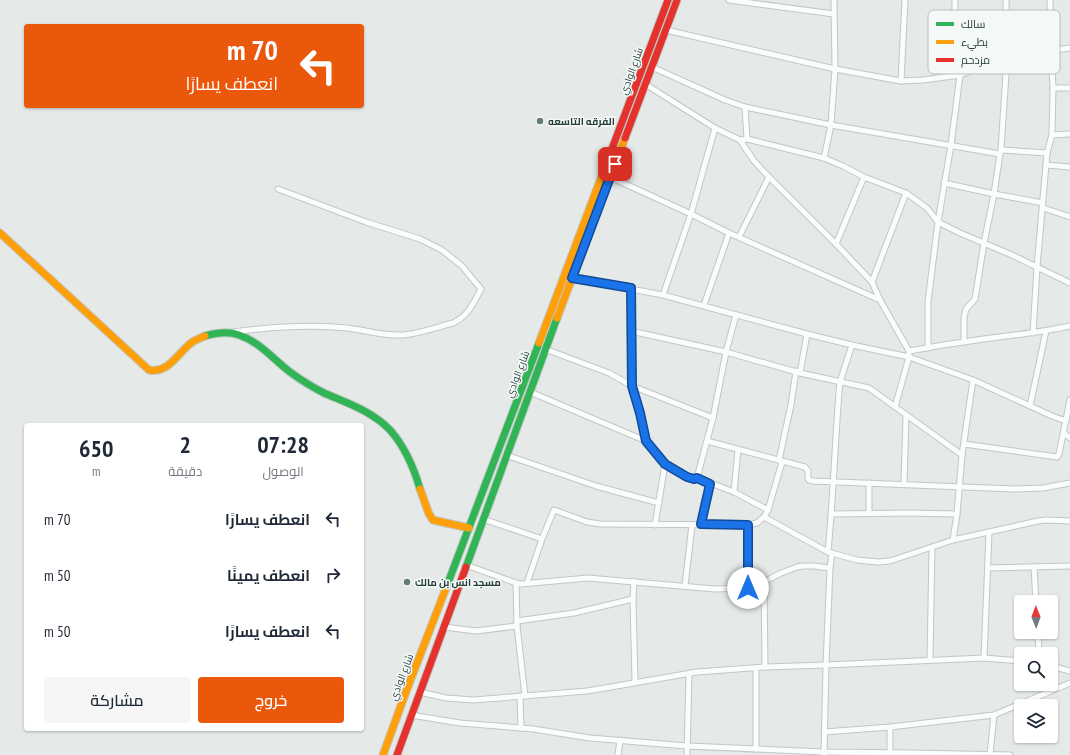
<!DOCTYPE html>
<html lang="ar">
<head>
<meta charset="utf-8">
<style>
  body { margin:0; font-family:"PT Sans Narrow",Cairo,sans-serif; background:#f6f6f7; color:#1f2937; direction:rtl; height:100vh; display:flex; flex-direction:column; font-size:15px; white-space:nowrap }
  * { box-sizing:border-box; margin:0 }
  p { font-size:13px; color:#747a83 }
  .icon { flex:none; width:22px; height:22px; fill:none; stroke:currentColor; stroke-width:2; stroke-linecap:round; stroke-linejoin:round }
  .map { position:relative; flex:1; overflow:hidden; direction:ltr }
  .drawer { position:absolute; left:24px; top:423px; width:340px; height:308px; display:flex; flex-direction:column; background:#fff; border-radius:4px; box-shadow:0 1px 3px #0004; direction:rtl }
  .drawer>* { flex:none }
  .banner { position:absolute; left:24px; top:24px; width:340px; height:84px; border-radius:4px; box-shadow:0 1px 3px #0004; direction:rtl; background:#ea580c; color:#fff; overflow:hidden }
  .needle { width:26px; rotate:359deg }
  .controls { position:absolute; left:1014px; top:595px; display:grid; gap:8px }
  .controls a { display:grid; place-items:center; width:44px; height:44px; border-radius:4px; background:#fff; box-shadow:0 1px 3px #0004; font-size:20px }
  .pin { position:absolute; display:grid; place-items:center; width:34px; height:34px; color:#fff; margin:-17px; border-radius:8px; box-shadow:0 2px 6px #0006 }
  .me { position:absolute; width:44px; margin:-22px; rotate:0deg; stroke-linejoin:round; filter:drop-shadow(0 0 3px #0008) }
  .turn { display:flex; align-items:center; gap:14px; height:84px; padding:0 20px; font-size:18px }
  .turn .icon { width:52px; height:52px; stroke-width:2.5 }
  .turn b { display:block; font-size:28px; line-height:34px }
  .eta { display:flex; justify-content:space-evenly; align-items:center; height:68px; text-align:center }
  .eta b { font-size:24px; font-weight:600; line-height:28px }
  .cta { display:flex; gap:8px; margin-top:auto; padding:8px 20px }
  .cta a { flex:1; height:46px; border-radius:4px; background:#ea580c; color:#fff; font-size:16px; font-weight:600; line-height:46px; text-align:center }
  .cta a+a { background:#f6f6f7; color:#1f2937 }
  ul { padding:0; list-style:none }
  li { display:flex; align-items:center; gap:12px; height:56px; padding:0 20px }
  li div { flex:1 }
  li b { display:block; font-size:15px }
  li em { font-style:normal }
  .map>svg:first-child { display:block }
</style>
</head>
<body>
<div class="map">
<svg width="1070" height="755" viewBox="0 0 1070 755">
  <rect width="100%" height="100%" fill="#e5eae8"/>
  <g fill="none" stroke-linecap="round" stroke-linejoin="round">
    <g stroke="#c2c7c5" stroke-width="7">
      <g id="street">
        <polyline points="729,0 834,14"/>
        <polyline points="666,30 835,69 901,81 923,80 960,75 1007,58 1031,53 1070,48"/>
        <polyline points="652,67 725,100 745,107 831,125 1000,154 1001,150 1047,153"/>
        <polyline points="954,76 955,0"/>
        <polyline points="901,81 905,0"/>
        <polyline points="645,84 715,128 740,140 747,139 824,158 843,166 864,177 906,193 927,208 938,222 960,233 1012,255 1070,283"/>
        <polyline points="1053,88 1070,88"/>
        <polyline points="745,107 747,139"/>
        <polyline points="1052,135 1070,134"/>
        <polyline points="740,140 754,161 769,177 836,244 872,282 880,300 909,351"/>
        <polyline points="1001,150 1007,58 1006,0"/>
        <polyline points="824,158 831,125 835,69 834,0"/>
        <polyline points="1046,165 1070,167"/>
        <polyline points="610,177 691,214 729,233 880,300"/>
        <polyline points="944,183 994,194 1043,203"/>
        <polyline points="1043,208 1070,217"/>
        <polyline points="739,237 769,177"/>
        <polyline points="836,244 864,177"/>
        <path d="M572 278 663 295 807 334 852 345 909 357V351C927 348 945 344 964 342 999 336 1035 334 1070 326"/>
        <polyline points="872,282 906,193"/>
        <polyline points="631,288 632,386 641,413 646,441"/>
        <polyline points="663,295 691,214 715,128"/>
        <polyline points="704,305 729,233"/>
        <polyline points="631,331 726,352 800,373 869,388 962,455"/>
        <path d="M233 332C271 327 309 324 347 328 365 330 384 336 402 335 418 334 437 327 453 323 469 315 473 304 481 289L462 266 442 250 420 239 366 222 278 189"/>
        <polyline points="1033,333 1037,267 1047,153 1052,135 1053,88 1051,50 1050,0"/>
        <polyline points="964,341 964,317 966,309 975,299 984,243 994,194 1000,154"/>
        <polyline points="928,348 928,302 938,222 951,145 960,75"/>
        <polyline points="545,349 609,373 632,386 713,418"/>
        <polyline points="800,373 807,334"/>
        <polyline points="530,392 646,441 665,464 687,477 694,479 697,478 734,492 768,510 764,517 828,552 857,560 878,562 890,561 953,540 1038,521 1046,520 1070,521"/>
        <polyline points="1030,406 1046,331"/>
        <polyline points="895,407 909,357 973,380 1052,416 1066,421"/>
        <polyline points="1064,433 1070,438"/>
        <polyline points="707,441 805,467 808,471 808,478 809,480 812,481 1014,489 1043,488 1070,483"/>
        <polyline points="964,444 1057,457 1059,454 1070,400"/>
        <polyline points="506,455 596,486 659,503"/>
        <polyline points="779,460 791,405 796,371"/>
        <polyline points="697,478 713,418 726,352 736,315"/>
        <polyline points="869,483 869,513"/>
        <polyline points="904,484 906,416"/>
        <polyline points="734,492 738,450"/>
        <polyline points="768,510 782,462"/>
        <polyline points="832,514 909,513 957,514"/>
        <polyline points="483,519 542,539"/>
        <polyline points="701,524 710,484"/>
        <polyline points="655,525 665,464"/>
        <polyline points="953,540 957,514 962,455 973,380"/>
        <path d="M828 552C833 499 835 445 839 392L840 382 852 345"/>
        <polyline points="466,565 516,583 521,584 588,578 715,589 748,588 764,582 781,573 797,567 803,566 814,566 830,568"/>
        <polyline points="1034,567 1036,602"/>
        <polyline points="988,568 1070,566"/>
        <polyline points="634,581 633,599 635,682"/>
        <polyline points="764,582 765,667"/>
        <polyline points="516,583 517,626 525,696"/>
        <polyline points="527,583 542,539 554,510 587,522 600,524 748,525 757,523 764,517"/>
        <polyline points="685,586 692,525"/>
        <polyline points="748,588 748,525"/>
        <polyline points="517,621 574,613 633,599"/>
        <polyline points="444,627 476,631 517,626"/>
        <polyline points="1038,632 1039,654"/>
        <polyline points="984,658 989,532"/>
        <polyline points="930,660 932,547"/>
        <polyline points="1051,666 1070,671"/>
        <polyline points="420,692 446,698 474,700 587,691 605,688 697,672 765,667 826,665 984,658 1021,661"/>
        <polyline points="520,696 521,728"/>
        <polyline points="411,715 460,723 533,729 590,738 687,746 824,752 912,753 1010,755"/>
        <polyline points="824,732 890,727 994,715 1070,683"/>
        <polyline points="756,749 756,668"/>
        <polyline points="890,753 890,727"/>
        <polyline points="824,754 826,665 830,568 832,553"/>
        <polyline points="618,755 620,740"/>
        <polyline points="687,755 689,673"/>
        <polyline points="990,755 994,715"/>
      </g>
    </g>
    <g stroke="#c1c8c5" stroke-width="9">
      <g id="fast">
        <path d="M205 336C216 333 228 331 239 335 260 342 273 359 290 372 301 380 312 387 324 393 347 403 372 411 390 430 405 447 414 468 420 489"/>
        <polyline points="466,567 557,318"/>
        <polyline points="446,588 539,343"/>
      </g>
    </g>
    <g stroke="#c1c8c5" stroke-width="9">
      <g id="slow">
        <path d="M0 233 149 370C168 374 178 353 191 343 195 340 200 338 205 336"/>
        <polyline points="557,318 625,138"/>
        <polyline points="539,343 613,146"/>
        <polyline points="420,489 429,514 433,520 469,528"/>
        <polyline points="383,755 407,689 446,588"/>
      </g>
    </g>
    <g stroke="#c1c8c5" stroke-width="9">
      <g id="jam">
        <polyline points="625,138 677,0"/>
        <polyline points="613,146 668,0"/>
        <polyline points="397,755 466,567"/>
      </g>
    </g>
    <use href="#street" stroke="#fbfcfc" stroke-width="5"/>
    <use href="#fast" stroke="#30b455" stroke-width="7"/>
    <use href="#slow" stroke="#ff9f0a" stroke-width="7"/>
    <use href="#jam" stroke="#e5322d" stroke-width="7"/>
  </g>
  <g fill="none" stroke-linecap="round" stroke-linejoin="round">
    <g stroke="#114b97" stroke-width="10">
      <polyline id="route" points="615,164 572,278 631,288 632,386 640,413 646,441 665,464 687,477 694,479 697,478 710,484 701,524 748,525 748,588"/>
    </g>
    <use href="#route" stroke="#1a73e8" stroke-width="7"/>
  </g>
  <g fill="#687a76" stroke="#f4f9f7" stroke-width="1.5">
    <circle cx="540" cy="121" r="4"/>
    <circle cx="407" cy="582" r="4"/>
  </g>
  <g text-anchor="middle" stroke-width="3" stroke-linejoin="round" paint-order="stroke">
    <g font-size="10" fill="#243d38" stroke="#f4f9f7">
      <text transform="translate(631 71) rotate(-70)" y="4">شارع الوادي</text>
      <text transform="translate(517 374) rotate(-69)" y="4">شارع الوادي</text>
      <text transform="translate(401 677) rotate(-69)" y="4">شارع الوادي</text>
    </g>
    <g font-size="10" font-weight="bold" fill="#243d38" stroke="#f4f9f7" text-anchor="start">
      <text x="548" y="125">الفرقه التاسعه</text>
      <text x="415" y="586">مسجد انس بن مالك</text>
    </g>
  </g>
  <rect x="928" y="10" width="132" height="64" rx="6" fill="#f4f9f7" stroke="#b6c1be" stroke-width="1"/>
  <rect x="936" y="22" width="18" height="4" fill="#30b455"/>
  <rect x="936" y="40" width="18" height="4" fill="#ff9f0a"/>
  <rect x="936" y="58" width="18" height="4" fill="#e5322d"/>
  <g font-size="11" fill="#243d38">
    <text x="961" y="28">سالك</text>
    <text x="961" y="46">بطيء</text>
    <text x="961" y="64">مزدحم</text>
  </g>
</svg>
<div class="controls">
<a><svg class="needle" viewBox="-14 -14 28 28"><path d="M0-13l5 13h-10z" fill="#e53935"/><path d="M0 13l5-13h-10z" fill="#747a83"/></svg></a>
<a><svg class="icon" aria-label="search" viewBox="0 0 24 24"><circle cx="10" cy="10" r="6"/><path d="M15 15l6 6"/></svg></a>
<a><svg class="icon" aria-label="layers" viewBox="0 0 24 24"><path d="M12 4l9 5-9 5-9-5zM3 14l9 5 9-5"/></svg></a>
</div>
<div class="pin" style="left:615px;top:164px;background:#d93025"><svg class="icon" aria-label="arrive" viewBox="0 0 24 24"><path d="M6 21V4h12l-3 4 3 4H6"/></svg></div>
<svg class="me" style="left:748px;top:588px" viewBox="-20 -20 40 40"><circle r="19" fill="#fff"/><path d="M0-13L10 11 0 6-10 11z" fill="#1a73e8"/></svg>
<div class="banner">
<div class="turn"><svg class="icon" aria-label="left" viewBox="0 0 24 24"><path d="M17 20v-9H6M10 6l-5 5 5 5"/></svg><div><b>70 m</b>انعطف يسارًا</div></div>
</div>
<section class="drawer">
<div class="eta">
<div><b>07:28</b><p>الوصول</p></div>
<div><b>2</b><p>دقيقة</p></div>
<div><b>650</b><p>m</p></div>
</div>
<ul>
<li><svg class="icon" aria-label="left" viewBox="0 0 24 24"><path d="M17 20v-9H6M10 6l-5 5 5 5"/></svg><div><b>انعطف يسارًا</b></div><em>70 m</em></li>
<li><svg class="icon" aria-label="right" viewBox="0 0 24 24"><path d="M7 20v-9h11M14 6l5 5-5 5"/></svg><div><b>انعطف يمينًا</b></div><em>50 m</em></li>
<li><svg class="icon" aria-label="left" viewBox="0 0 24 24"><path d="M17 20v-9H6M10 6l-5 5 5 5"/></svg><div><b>انعطف يسارًا</b></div><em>50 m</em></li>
</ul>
<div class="cta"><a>خروج</a><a>مشاركة</a></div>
</section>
</div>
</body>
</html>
